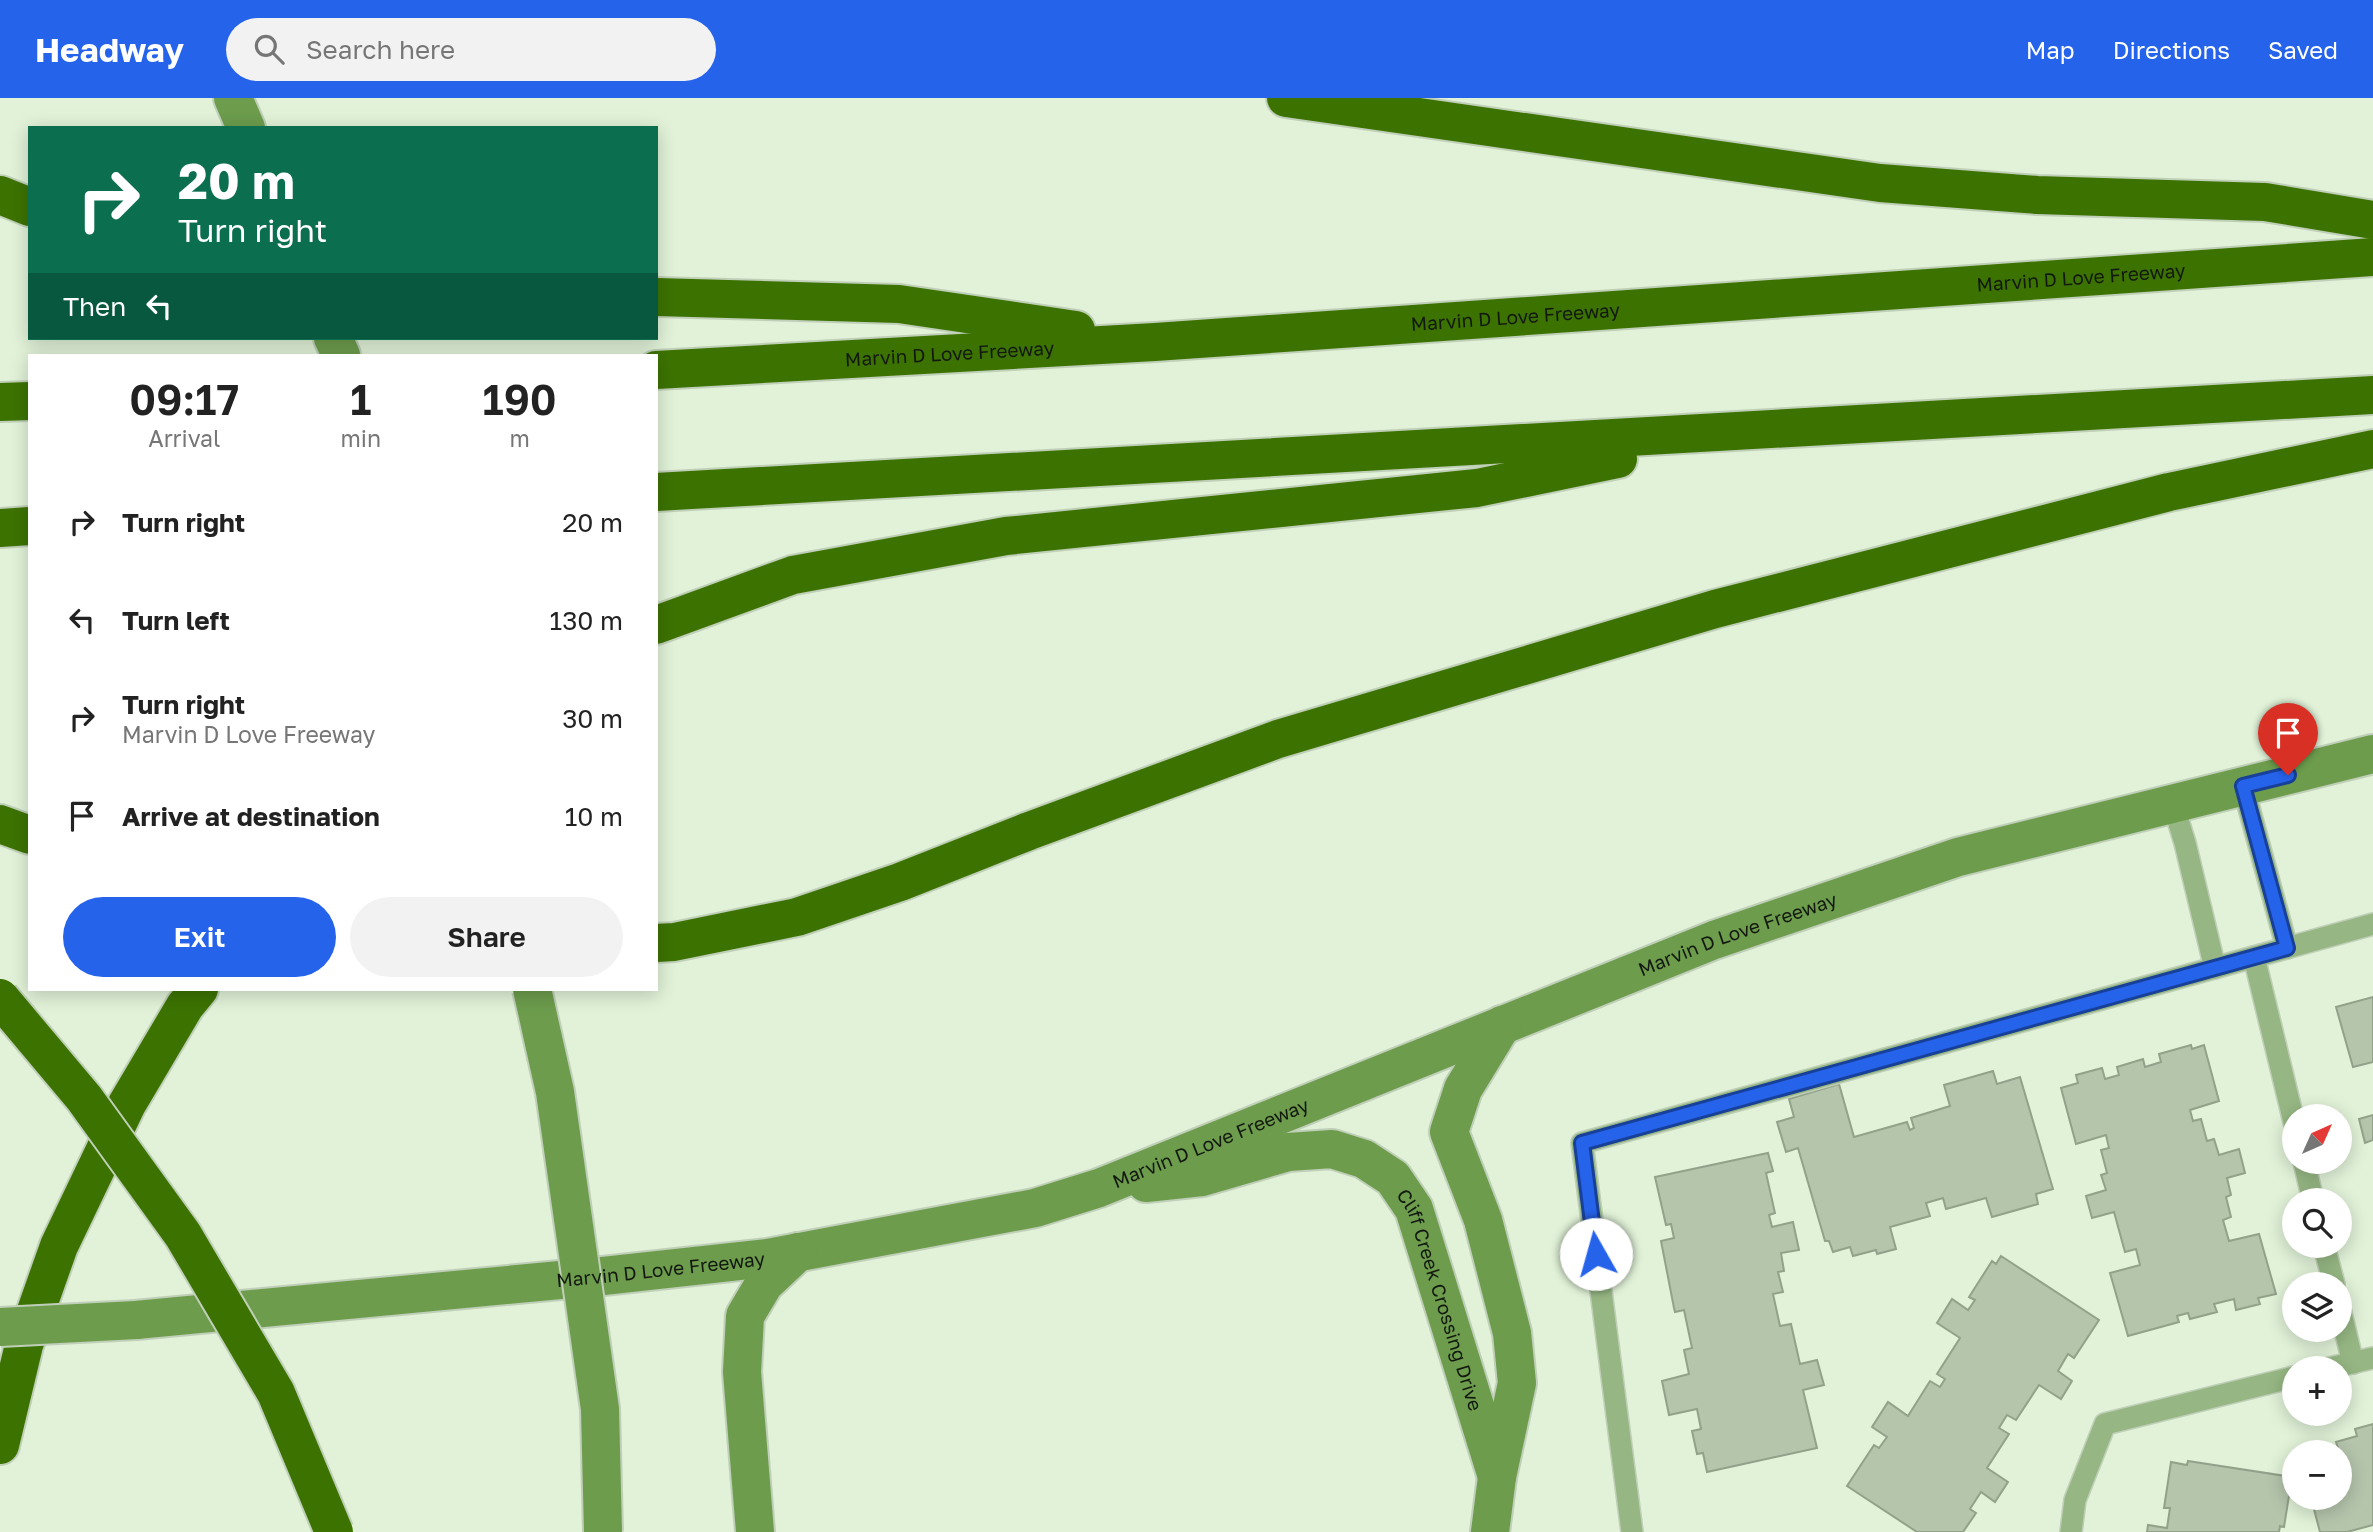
<!DOCTYPE html>
<html lang="en">
<head>
<meta charset="utf-8">
<style>
  body { margin:0; font-family:"Golos Text",sans-serif; background:#f2f2f2; color:#222; height:100vh; display:flex; flex-direction:column; font-size:26px; white-space:nowrap }
  * { box-sizing:border-box; margin:0 }
  p { font-size:23px; color:#767676 }
  .icon { flex:none; width:38px; height:38px; fill:none; stroke:currentColor; stroke-width:2; stroke-linecap:round; stroke-linejoin:round }
  .map { position:relative; flex:1; overflow:hidden }
  .details { position:absolute; left:28px; top:256px; width:630px; height:637px; display:flex; flex-direction:column; background:#fff; border-radius:0px; box-shadow:0 4px 18px #0003 }
  .details>* { flex:none }
  .guide { position:absolute; left:28px; top:28px; width:630px; height:214px; border-radius:0px; box-shadow:0 4px 18px #0003; background:#0b6e4f; color:#fff; overflow:hidden }
  .needle { width:46px; rotate:45deg }
  .buttons { position:absolute; left:2282px; top:1006px; display:grid; gap:14px }
  .buttons a { display:grid; place-items:center; width:70px; height:70px; border-radius:50%; background:#fff; box-shadow:0 4px 18px #0003; font-size:35px }
  .pin { position:absolute; display:grid; place-items:center; width:60px; height:60px; color:#fff; margin:-72px -30px; border-radius:50% 50% 50% 0; rotate:-45deg; box-shadow:0 0 7px #0007 }
  .pin .icon { rotate:45deg }
  .me { position:absolute; width:77px; margin:-38px; rotate:353deg; stroke-linejoin:round; filter:drop-shadow(0 0 5px #0008) }
  .turn { display:flex; align-items:center; gap:24px; height:147px; padding:0 35px; font-size:32px }
  .turn .icon { width:91px; height:91px; stroke-width:2.5 }
  .turn b { display:block; font-size:49px; line-height:60px }
  .then { display:flex; align-items:center; height:66px; padding:0 35px; background:#0003; gap:14px; font-size:26px }
  .eta { display:flex; justify-content:space-evenly; align-items:center; height:119px; text-align:center }
  .eta b { font-size:42px; font-weight:600; line-height:49px }
  .action { display:flex; gap:14px; margin-top:auto; padding:14px 35px }
  .action a { flex:1; height:80px; border-radius:42px; background:#2563eb; color:#fff; font-size:28px; font-weight:600; line-height:80px; text-align:center }
  .action a+a { background:#f2f2f2; color:#222 }
  ul { padding:0; list-style:none }
  li { display:flex; align-items:center; gap:21px; height:98px; padding:0 35px }
  li div { flex:1 }
  li b { display:block; font-size:26px }
  li em { font-style:normal }
  header { display:flex; align-items:center; gap:42px; box-sizing:border-box; height:98px; padding:0 35px; background:#2563eb; color:#fff }
  header strong { font-size:33px }
  nav { display:flex; gap:38px; margin-inline-start:auto; font-size:24px }
  .search { width:490px; height:63px; background:#f2f2f2; display:flex; align-items:center; gap:18px; box-sizing:border-box; padding:0 24px; border-radius:38px; color:#767676; font-size:26px }
  .map>svg:first-child { display:block }
</style>
</head>
<body>
<header>
<strong>Headway</strong>
<div class="search"><svg class="icon" aria-label="search" viewBox="0 0 24 24"><circle cx="10" cy="10" r="6"/><path d="M15 15l6 6"/></svg>Search here</div>
<nav><a>Map</a><a>Directions</a><a>Saved</a></nav>
</header>
<div class="map">
<svg width="2373" height="1434" viewBox="0 0 2373 1434">
  <rect width="100%" height="100%" fill="#e1f2d8"/>
  <g fill="#b5c5ac" stroke="#92a189" stroke-width="2">
    <polygon points="2373,899 2373,964 2353,969 2336,909"/>
    <polygon points="2191,947 2192,951 2204,947 2219,1003 2190,1012 2193,1023 2201,1021 2207,1043 2214,1041 2219,1057 2239,1051 2245,1075 2227,1080 2231,1097 2226,1099 2231,1119 2223,1122 2229,1143 2259,1136 2276,1196 2258,1200 2260,1206 2236,1212 2234,1201 2214,1206 2217,1214 2190,1221 2188,1215 2177,1218 2179,1224 2128,1238 2110,1175 2140,1167 2136,1151 2125,1154 2114,1114 2092,1120 2086,1098 2106,1092 2101,1077 2107,1075 2101,1052 2109,1050 2106,1037 2076,1046 2061,990 2078,985 2076,977 2102,970 2105,981 2119,977 2117,969 2143,961 2145,969 2161,964 2159,956"/>
    <polygon points="1993,973 1997,986 2020,979 2053,1091 2036,1096 2038,1106 1992,1119 1986,1100 1946,1111 1943,1100 1926,1105 1930,1118 1890,1129 1896,1151 1877,1156 1876,1152 1853,1158 1850,1149 1833,1154 1829,1143 1825,1143 1798,1050 1786,1054 1777,1024 1794,1019 1789,1001 1839,986 1854,1039 1907,1024 1910,1032 1914,1030 1911,1020 1950,1008 1944,987"/>
    <polygon points="2373,1017 2373,1042 2365,1045 2359,1021"/>
    <polygon points="1768,1055 1773,1073 1766,1075 1775,1115 1769,1117 1772,1129 1793,1124 1799,1152 1781,1155 1784,1173 1778,1174 1783,1194 1773,1196 1780,1228 1791,1226 1800,1266 1817,1262 1824,1287 1803,1292 1817,1350 1707,1374 1703,1355 1697,1356 1692,1333 1701,1331 1697,1311 1669,1317 1662,1283 1689,1276 1684,1252 1692,1250 1684,1212 1675,1214 1674,1210 1661,1143 1674,1140 1671,1126 1666,1127 1655,1079"/>
    <polygon points="2001,1158 2099,1222 2074,1260 2068,1256 2058,1273 2072,1283 2061,1301 2039,1287 2016,1322 2007,1317 1999,1330 2009,1336 1987,1370 2008,1384 1995,1404 1981,1394 1970,1411 1976,1415 1963,1434 1917,1434 1847,1388 1874,1347 1879,1350 1887,1339 1872,1329 1888,1304 1908,1318 1930,1283 1940,1289 1945,1281 1937,1276 1960,1240 1937,1225 1952,1201 1968,1212 1975,1202 1969,1199 1992,1163 1996,1166"/>
    <polygon points="2373,1326 2373,1427 2347,1434 2320,1434 2311,1400 2340,1400 2340,1354 2333,1354 2339,1353 2336,1344 2357,1338 2355,1331"/>
    <polygon points="2188,1363 2292,1379 2284,1429 2280,1428 2279,1434 2147,1434 2148,1427 2167,1430 2170,1410 2164,1410 2171,1364 2187,1367"/>
  </g>
  <g fill="none" stroke-linecap="round" stroke-linejoin="round">
    <g stroke="#c0cfb8" stroke-width="24">
      <g id="lane">
        <polyline points="2243,688 2287,850"/>
        <polyline points="2173,706 2185,745 2215,870"/>
        <polyline points="2254,859 2294,1024"/>
        <polyline points="2304,1064 2313,1102"/>
        <polyline points="2324,1148 2334,1186"/>
        <polyline points="2340,1211 2353,1265"/>
        <polyline points="2330,1270 2373,1260"/>
        <polyline points="1632,1434 1582,1045 2373,826"/>
        <polyline points="2071,1434 2075,1402 2105,1326 2294,1279"/>
      </g>
    </g>
    <g stroke="#c0cfb8" stroke-width="42">
      <g id="secondary">
        <polyline points="233,0 246,30"/>
        <polyline points="333,240 341,257"/>
        <path id="s1" d="M1146 1085 1202 1079 1288 1054 1332 1051 1364 1061 1393 1080 1414 1111 1497 1379"/>
        <path id="s2" d="M136 1222 603 1178 768 1160 1035 1110 1099 1090 1714 842 1958 759 2373 656"/>
        <polyline points="755,1434 742,1274 745,1218 764,1186 798,1154"/>
        <polyline points="1490,1434 1497,1379 1517,1285 1512,1235 1483,1122 1449,1034 1463,991 1502,927"/>
      </g>
    </g>
    <g stroke="#c0cfb8" stroke-width="42">
      <g id="highway">
        <polyline points="1286,0 1880,85 2037,97 2265,104 2373,122"/>
        <polyline points="0,97 30,109"/>
        <polyline points="656,199 899,206 1076,232"/>
        <path id="s3" d="M656 272 1155 244 2373 159"/>
        <polyline points="0,304 30,303"/>
        <polyline points="656,394 2373,297"/>
        <polyline points="0,430 30,428"/>
        <polyline points="656,527 793,477 1006,438 1477,390 1618,361"/>
        <polyline points="0,726 30,737"/>
        <polyline points="656,845 674,844 797,819 900,784 1029,733 1278,641 1715,511 2169,394 2373,351"/>
        <polyline points="0,1347 24,1247 59,1148 127,1006 185,908 199,891"/>
      </g>
    </g>
    <use href="#lane" stroke="#96b783" stroke-width="21"/>
    <use href="#secondary" stroke="#6c9c4c" stroke-width="38"/>
    <use href="#highway" stroke="#3c7300" stroke-width="38"/>
    <g stroke="#c0cfb8" stroke-width="42" stroke-linecap="butt">
      <g id="secondary-bridge">
        <polyline points="532,891 555,994 600,1311 603,1434"/>
        <polyline points="0,1229 136,1222"/>
      </g>
    </g>
    <g stroke="#c0cfb8" stroke-width="42" stroke-linecap="butt">
      <polyline id="highway-bridge" points="0,900 84,1000 183,1137 276,1295 334,1434"/>
    </g>
    <use href="#secondary-bridge" stroke="#6c9c4c" stroke-width="38"/>
    <use href="#highway-bridge" stroke="#3c7300" stroke-width="38"/>
  </g>
  <g fill="none" stroke-linecap="round" stroke-linejoin="round">
    <g stroke="#184099" stroke-width="18">
      <polyline id="route" points="1596,1156 1582,1045 2287,850 2243,688 2288,677"/>
    </g>
    <use href="#route" stroke="#2563eb" stroke-width="12"/>
  </g>
  <g text-anchor="middle" stroke-width="7" stroke-linejoin="round" paint-order="stroke">
    <g font-size="19" fill="#131910" stroke="#fff">
      <text dy="7" stroke="none"><textPath href="#s3" startOffset="1428">Marvin D Love Freeway</textPath></text>
      <text dy="7" stroke="none"><textPath href="#s3" startOffset="861">Marvin D Love Freeway</textPath></text>
      <text dy="7" stroke="none"><textPath href="#s3" startOffset="294">Marvin D Love Freeway</textPath></text>
      <text dy="7" stroke="none"><textPath href="#s2" startOffset="1661">Marvin D Love Freeway</textPath></text>
      <text dy="7" stroke="none"><textPath href="#s2" startOffset="1094">Marvin D Love Freeway</textPath></text>
      <text dy="7" stroke="none"><textPath href="#s2" startOffset="527">Marvin D Love Freeway</textPath></text>
      <text dy="7" stroke="none"><textPath href="#s1" startOffset="390">Cliff Creek Crossing Drive</textPath></text>
    </g>
  </g>
</svg>
<div class="buttons">
<a><svg class="needle" viewBox="-14 -14 28 28"><path d="M0-13l5 13h-10z" fill="#e53935"/><path d="M0 13l5-13h-10z" fill="#767676"/></svg></a>
<a><svg class="icon" aria-label="search" viewBox="0 0 24 24"><circle cx="10" cy="10" r="6"/><path d="M15 15l6 6"/></svg></a>
<a><svg class="icon" aria-label="layers" viewBox="0 0 24 24"><path d="M12 4l9 5-9 5-9-5zM3 14l9 5 9-5"/></svg></a>
<a>+</a>
<a>−</a>
</div>
<div class="pin" style="left:2288px;top:677px;background:#d93025"><svg class="icon" aria-label="arrive" viewBox="0 0 24 24"><path d="M6 21V4h12l-3 4 3 4H6"/></svg></div>
<svg class="me" style="left:1596px;top:1156px" viewBox="-20 -20 40 40"><circle r="19" fill="#fff"/><path d="M0-13L10 11 0 6-10 11z" fill="#2563eb"/></svg>
<div class="guide">
<div class="turn"><svg class="icon" aria-label="right" viewBox="0 0 24 24"><path d="M7 20v-9h11M14 6l5 5-5 5"/></svg><div><b>20 m</b>Turn right</div></div>
<div class="then">Then<svg class="icon" aria-label="left" viewBox="0 0 24 24"><path d="M17 20v-9H6M10 6l-5 5 5 5"/></svg></div>
</div>
<section class="details">
<div class="eta">
<div><b>09:17</b><p>Arrival</p></div>
<div><b>1</b><p>min</p></div>
<div><b>190</b><p>m</p></div>
</div>
<ul>
<li><svg class="icon" aria-label="right" viewBox="0 0 24 24"><path d="M7 20v-9h11M14 6l5 5-5 5"/></svg><div><b>Turn right</b></div><em>20 m</em></li>
<li><svg class="icon" aria-label="left" viewBox="0 0 24 24"><path d="M17 20v-9H6M10 6l-5 5 5 5"/></svg><div><b>Turn left</b></div><em>130 m</em></li>
<li><svg class="icon" aria-label="right" viewBox="0 0 24 24"><path d="M7 20v-9h11M14 6l5 5-5 5"/></svg><div><b>Turn right</b><p>Marvin D Love Freeway</p></div><em>30 m</em></li>
<li><svg class="icon" aria-label="arrive" viewBox="0 0 24 24"><path d="M6 21V4h12l-3 4 3 4H6"/></svg><div><b>Arrive at destination</b></div><em>10 m</em></li>
</ul>
<div class="action"><a>Exit</a><a>Share</a></div>
</section>
</div>
</body>
</html>
